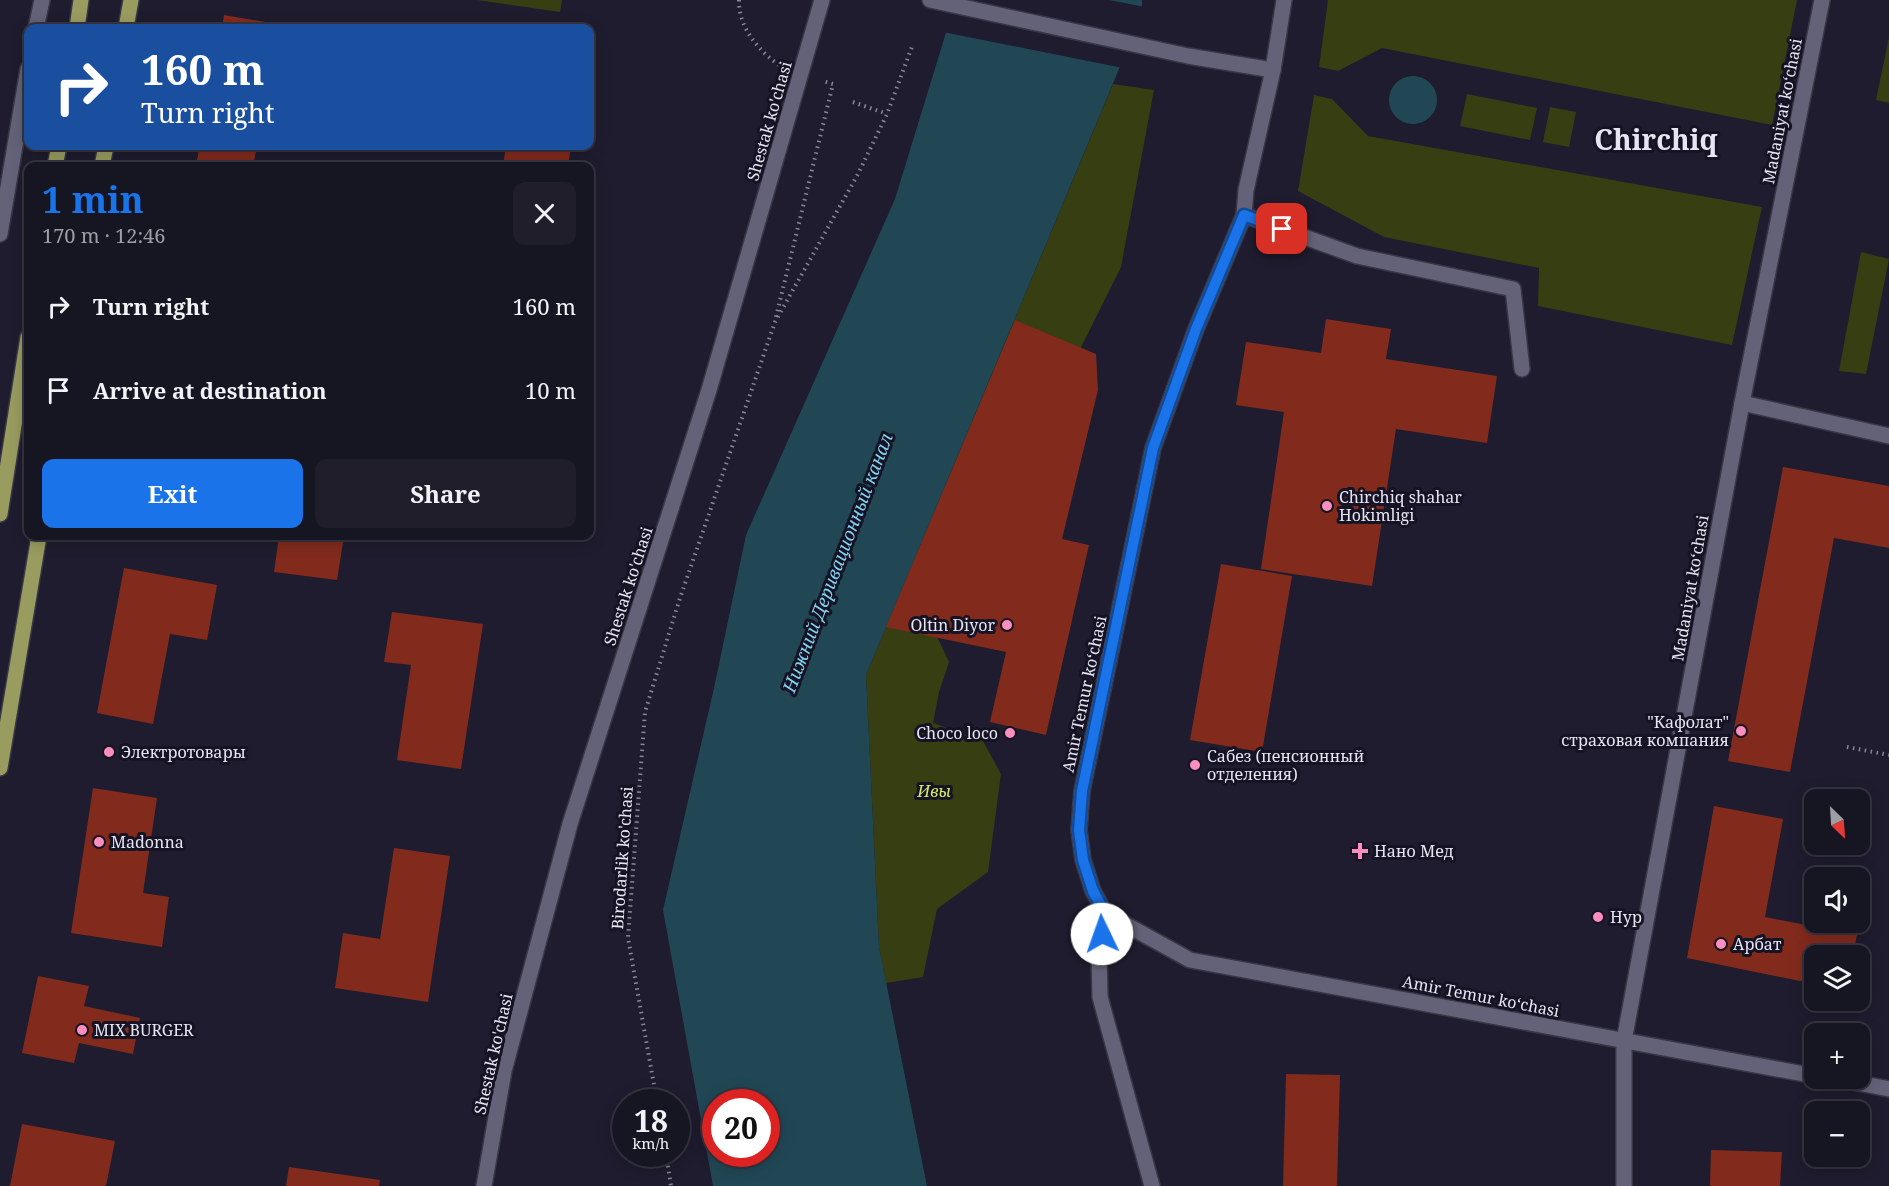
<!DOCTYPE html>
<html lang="en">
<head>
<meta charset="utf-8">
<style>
  body { margin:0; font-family:"Noto Serif",serif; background:#1f1e2a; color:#f1f3f6; height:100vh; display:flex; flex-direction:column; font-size:22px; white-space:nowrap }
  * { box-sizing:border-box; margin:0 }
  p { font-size:20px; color:#9e9fa5 }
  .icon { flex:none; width:33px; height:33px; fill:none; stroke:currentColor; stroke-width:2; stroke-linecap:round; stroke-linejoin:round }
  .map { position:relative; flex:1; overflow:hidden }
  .sheet { position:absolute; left:24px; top:162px; width:570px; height:378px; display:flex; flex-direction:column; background:#161522; border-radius:12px; box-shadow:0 3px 15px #0003,0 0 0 2px #353440 }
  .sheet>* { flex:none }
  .guide { position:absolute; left:24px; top:24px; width:570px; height:126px; border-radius:12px; box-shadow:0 3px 15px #0003,0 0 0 2px #353440; background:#1a4fa0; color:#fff; overflow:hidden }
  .needle { width:39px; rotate:155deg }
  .buttons { position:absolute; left:1804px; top:789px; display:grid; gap:12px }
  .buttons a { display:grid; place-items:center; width:66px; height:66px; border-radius:12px; background:#161522; box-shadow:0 3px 15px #0003,0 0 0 2px #353440; font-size:30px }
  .speed { position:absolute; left:612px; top:1089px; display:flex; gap:12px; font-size:30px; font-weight:700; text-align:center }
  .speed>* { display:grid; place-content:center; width:78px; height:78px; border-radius:50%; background:#161522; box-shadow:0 3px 15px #0003,0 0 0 2px #353440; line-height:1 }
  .speed small { font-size:15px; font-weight:400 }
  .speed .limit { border:9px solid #d22; background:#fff; color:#111 }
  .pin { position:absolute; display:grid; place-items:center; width:51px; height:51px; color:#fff; margin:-26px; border-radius:12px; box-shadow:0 3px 9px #0006 }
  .me { position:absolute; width:66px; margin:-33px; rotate:357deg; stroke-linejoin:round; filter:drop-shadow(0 0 4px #0008) }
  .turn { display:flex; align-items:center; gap:21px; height:126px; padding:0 18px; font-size:27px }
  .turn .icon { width:78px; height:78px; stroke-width:2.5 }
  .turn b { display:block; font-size:42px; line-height:51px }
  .round { display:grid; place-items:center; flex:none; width:63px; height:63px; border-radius:12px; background:#1f1e2a }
  .overview { display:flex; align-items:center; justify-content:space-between; height:102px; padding:0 18px }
  h1 { font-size:36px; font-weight:700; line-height:45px; color:#1a73e8 }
  .primary-button { display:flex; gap:12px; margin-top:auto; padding:12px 18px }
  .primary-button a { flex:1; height:69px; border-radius:12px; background:#1a73e8; color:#fff; font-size:24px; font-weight:700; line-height:69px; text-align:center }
  .primary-button a+a { background:#1f1e2a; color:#f1f3f6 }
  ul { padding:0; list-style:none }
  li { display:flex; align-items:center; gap:18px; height:84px; padding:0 18px }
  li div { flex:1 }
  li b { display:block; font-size:22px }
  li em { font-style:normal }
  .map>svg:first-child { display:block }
</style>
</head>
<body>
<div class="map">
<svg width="1889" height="1186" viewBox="0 0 1889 1186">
  <rect width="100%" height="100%" fill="#1e1c2e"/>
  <g fill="#373e12">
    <polygon points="477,0 562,0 560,12"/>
    <polygon points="1328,0 1797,0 1772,125 1382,48 1338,71 1319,67"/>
    <polygon points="1889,37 1889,103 1876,100"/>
    <polygon points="1113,84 1154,90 1121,267 993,524 926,613 949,662 939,692 933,723 983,741 1001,774 988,872 937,909 923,977 886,983 879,947 866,675"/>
    <polygon points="1467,94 1537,108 1530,140 1460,126"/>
    <polygon points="1314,95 1332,99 1368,136 1762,207 1732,345 1538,306 1539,268 1384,237 1298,191"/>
    <polygon points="1550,107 1576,112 1569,147 1543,142"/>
    <polygon points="1861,252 1889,259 1866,374 1839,371"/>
  </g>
  <g fill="#214755" fill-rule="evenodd">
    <path d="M956 0H1142V14L866 675 879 947 927 1186H713L663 910 714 688 746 535 895 199ZM716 1102H766V1154H716Z"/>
    <circle cx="1413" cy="100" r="24"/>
  </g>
  <polygon fill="#1e1c2e" points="953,0 1109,0 1145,7 1145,15 1123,68 943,32"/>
  <g fill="#822b1d">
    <polygon points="224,15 295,27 295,28 222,28"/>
    <polygon points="200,146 257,146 253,166 233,166 197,160"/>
    <polygon points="506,146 571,146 568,166 503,166"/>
    <polygon points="1326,319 1391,329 1386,359 1497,376 1487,443 1396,429 1372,586 1261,569 1284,412 1236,405 1246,342 1321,353"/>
    <polygon points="1015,320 1096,354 1098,390 1062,539 1089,545 1046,735 990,722 1006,652 886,627"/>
    <polygon points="1783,467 1889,486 1889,548 1834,538 1790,772 1728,761"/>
    <polygon points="279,536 344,536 337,580 274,572"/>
    <polygon points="1221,564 1292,576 1262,752 1190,740"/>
    <polygon points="124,568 217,585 207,640 170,634 153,724 97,713"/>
    <polygon points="392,612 483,624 461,769 397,760 411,665 384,662"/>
    <polygon points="93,788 157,798 143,893 169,897 162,947 71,933"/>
    <polygon points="1714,806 1783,819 1765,917 1857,935 1853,956 1815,956 1815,984 1687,958"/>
    <polygon points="394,848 450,856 428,1002 335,988 343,933 380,939"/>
    <polygon points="38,976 89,986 84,1006 140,1018 133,1054 79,1043 74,1063 22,1053"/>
    <polygon points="1286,1074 1340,1075 1337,1186 1283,1186"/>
    <polygon points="22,1124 115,1141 106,1186 10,1186"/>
    <polygon points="1711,1150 1782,1152 1780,1186 1710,1186"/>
    <polygon points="289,1167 380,1180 379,1186 286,1186"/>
  </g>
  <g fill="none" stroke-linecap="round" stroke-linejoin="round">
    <g stroke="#393746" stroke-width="18">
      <g id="service">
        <polyline points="1244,215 1357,256 1513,289 1522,369"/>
        <polyline points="1742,403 1889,436"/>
        <polyline points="1105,913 1099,954 1100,997 1152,1186"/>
      </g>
    </g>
    <g stroke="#393746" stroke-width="18">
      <g id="minor">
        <polyline points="930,0 1188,56 1273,70 1246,190 1244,215 1196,329 1153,448 1082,791 1079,830 1083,860 1093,891 1105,913 1190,960 1815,1076"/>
        <polyline points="36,28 42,0"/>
        <polyline points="1273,70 1284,0"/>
        <polyline points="0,234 28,69"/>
        <polyline points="1832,1078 1889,1089"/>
        <polyline points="484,1186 504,1071 570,824 709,390 822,0"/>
        <polyline points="1624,1186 1624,1041 1742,403 1822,0"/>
      </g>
    </g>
    <g stroke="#393746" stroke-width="18">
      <g id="primary">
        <polyline points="77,28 81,0"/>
        <polyline points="126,28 131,0"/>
        <polyline points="55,166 59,146"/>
        <polyline points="102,166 106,146"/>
        <polyline points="0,514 28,337"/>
        <polyline points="0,768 39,536"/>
      </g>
    </g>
    <g stroke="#888796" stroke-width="4" stroke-dasharray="1.5 4.5" stroke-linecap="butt">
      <path d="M739 0C738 27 759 51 779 65"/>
      <polyline points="853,102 887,114"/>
      <polyline points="776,317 833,84 823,81"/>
      <polyline points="1847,747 1889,755"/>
      <polyline points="657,1102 628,938 645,712 679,601 775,322 858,174 887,114 913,44"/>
      <polyline points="666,1154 671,1186"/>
    </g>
    <use href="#service" stroke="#646278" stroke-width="15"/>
    <use href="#minor" stroke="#646278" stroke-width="15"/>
    <use href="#primary" stroke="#989c5f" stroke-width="15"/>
  </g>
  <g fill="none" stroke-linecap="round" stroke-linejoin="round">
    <g stroke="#114b97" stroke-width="15">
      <polyline id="route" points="1102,934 1105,913 1093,891 1083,860 1079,830 1082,791 1153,448 1196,329 1244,215 1282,229"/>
    </g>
    <use href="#route" stroke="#1a73e8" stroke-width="10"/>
  </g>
  <g fill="#fe8ebd" stroke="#151324" stroke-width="2">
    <circle cx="1327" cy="506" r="6"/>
    <circle cx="1007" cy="625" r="6"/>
    <circle cx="1741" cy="731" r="6"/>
    <circle cx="1010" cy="733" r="6"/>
    <circle cx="109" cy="752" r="6"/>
    <circle cx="1195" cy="765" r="6"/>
    <circle cx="99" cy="842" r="6"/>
    <path d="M1357 842h6v6h6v6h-6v6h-6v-6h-6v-6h6z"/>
    <circle cx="1598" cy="917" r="6"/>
    <circle cx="1721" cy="944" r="6"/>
    <circle cx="82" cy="1030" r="6"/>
  </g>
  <g text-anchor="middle" stroke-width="6" stroke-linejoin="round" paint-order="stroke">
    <g font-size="16" fill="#e6e6f2" stroke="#151324">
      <text transform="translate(1782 111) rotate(-79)" y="6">Madaniyat ko‘chasi</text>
      <text transform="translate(769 121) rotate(-74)" y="6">Shestak ko'chasi</text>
      <text transform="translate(628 586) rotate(-72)" y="6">Shestak ko'chasi</text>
      <text transform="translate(1690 588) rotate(-80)" y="6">Madaniyat ko‘chasi</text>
      <text transform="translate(1084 694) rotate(-78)" y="6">Amir Temur ko‘chasi</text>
      <text transform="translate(622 858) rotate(-86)" y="6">Birodarlik ko'chasi</text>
      <text transform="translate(1481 996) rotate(11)" y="6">Amir Temur ko‘chasi</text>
      <text transform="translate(493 1054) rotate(-77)" y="6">Shestak ko'chasi</text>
    </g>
    <g font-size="16" fill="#e6e6f2" stroke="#151324" text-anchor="start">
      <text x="1339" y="503">Chirchiq shahar<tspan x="1339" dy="18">Hokimligi</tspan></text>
      <text x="995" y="631" text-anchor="end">Oltin Diyor</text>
      <text x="1729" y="728" text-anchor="end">"Кафолат"<tspan x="1729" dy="18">страховая компания</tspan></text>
      <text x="998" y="739" text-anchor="end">Choco loco</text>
      <text x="121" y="758">Электротовары</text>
      <text x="1207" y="762">Сабез (пенсионный<tspan x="1207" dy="18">отделения)</tspan></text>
      <text x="111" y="848">Madonna</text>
      <text x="1374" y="857">Нано Мед</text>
      <text x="1610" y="923">Нур</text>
      <text x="1733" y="950">Арбат</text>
      <text x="94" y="1036">MIX BURGER</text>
    </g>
    <g font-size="16" font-style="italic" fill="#d3e96c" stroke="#151324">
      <text x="934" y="797">Ивы</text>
    </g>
    <g font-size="18" font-style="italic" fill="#81d3f2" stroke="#151324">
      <text transform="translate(838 563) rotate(-69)" y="6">Нижний Деривационный канал</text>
    </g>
    <g font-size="28" font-weight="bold" fill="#e6e6f2" stroke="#151324">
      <text x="1656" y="150">Chirchiq</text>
    </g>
  </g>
</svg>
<div class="buttons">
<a><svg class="needle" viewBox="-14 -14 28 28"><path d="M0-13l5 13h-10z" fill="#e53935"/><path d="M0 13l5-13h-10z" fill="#9e9fa5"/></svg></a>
<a><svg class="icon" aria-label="sound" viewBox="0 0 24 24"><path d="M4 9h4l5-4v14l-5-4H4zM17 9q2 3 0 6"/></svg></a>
<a><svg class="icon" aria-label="layers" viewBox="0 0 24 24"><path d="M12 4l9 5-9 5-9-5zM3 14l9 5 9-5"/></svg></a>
<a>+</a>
<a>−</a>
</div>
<div class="speed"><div>18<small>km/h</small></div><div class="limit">20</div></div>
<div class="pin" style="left:1282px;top:229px;background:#d93025"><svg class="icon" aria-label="arrive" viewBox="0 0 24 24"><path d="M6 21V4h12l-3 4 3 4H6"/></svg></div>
<svg class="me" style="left:1102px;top:934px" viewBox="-20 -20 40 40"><circle r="19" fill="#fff"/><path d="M0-13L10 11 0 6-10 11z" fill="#1a73e8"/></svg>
<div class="guide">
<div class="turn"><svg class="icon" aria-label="right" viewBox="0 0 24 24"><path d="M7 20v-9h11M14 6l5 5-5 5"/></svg><div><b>160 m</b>Turn right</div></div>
</div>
<section class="sheet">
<div class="overview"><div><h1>1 min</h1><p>170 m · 12:46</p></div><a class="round"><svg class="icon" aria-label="close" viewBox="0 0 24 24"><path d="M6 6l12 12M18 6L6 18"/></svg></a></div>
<ul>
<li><svg class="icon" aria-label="right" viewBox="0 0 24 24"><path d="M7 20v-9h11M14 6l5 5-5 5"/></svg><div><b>Turn right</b></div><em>160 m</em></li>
<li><svg class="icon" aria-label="arrive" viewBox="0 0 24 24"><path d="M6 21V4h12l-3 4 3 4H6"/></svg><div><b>Arrive at destination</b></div><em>10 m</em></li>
</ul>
<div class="primary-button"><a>Exit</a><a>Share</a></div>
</section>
</div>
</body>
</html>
